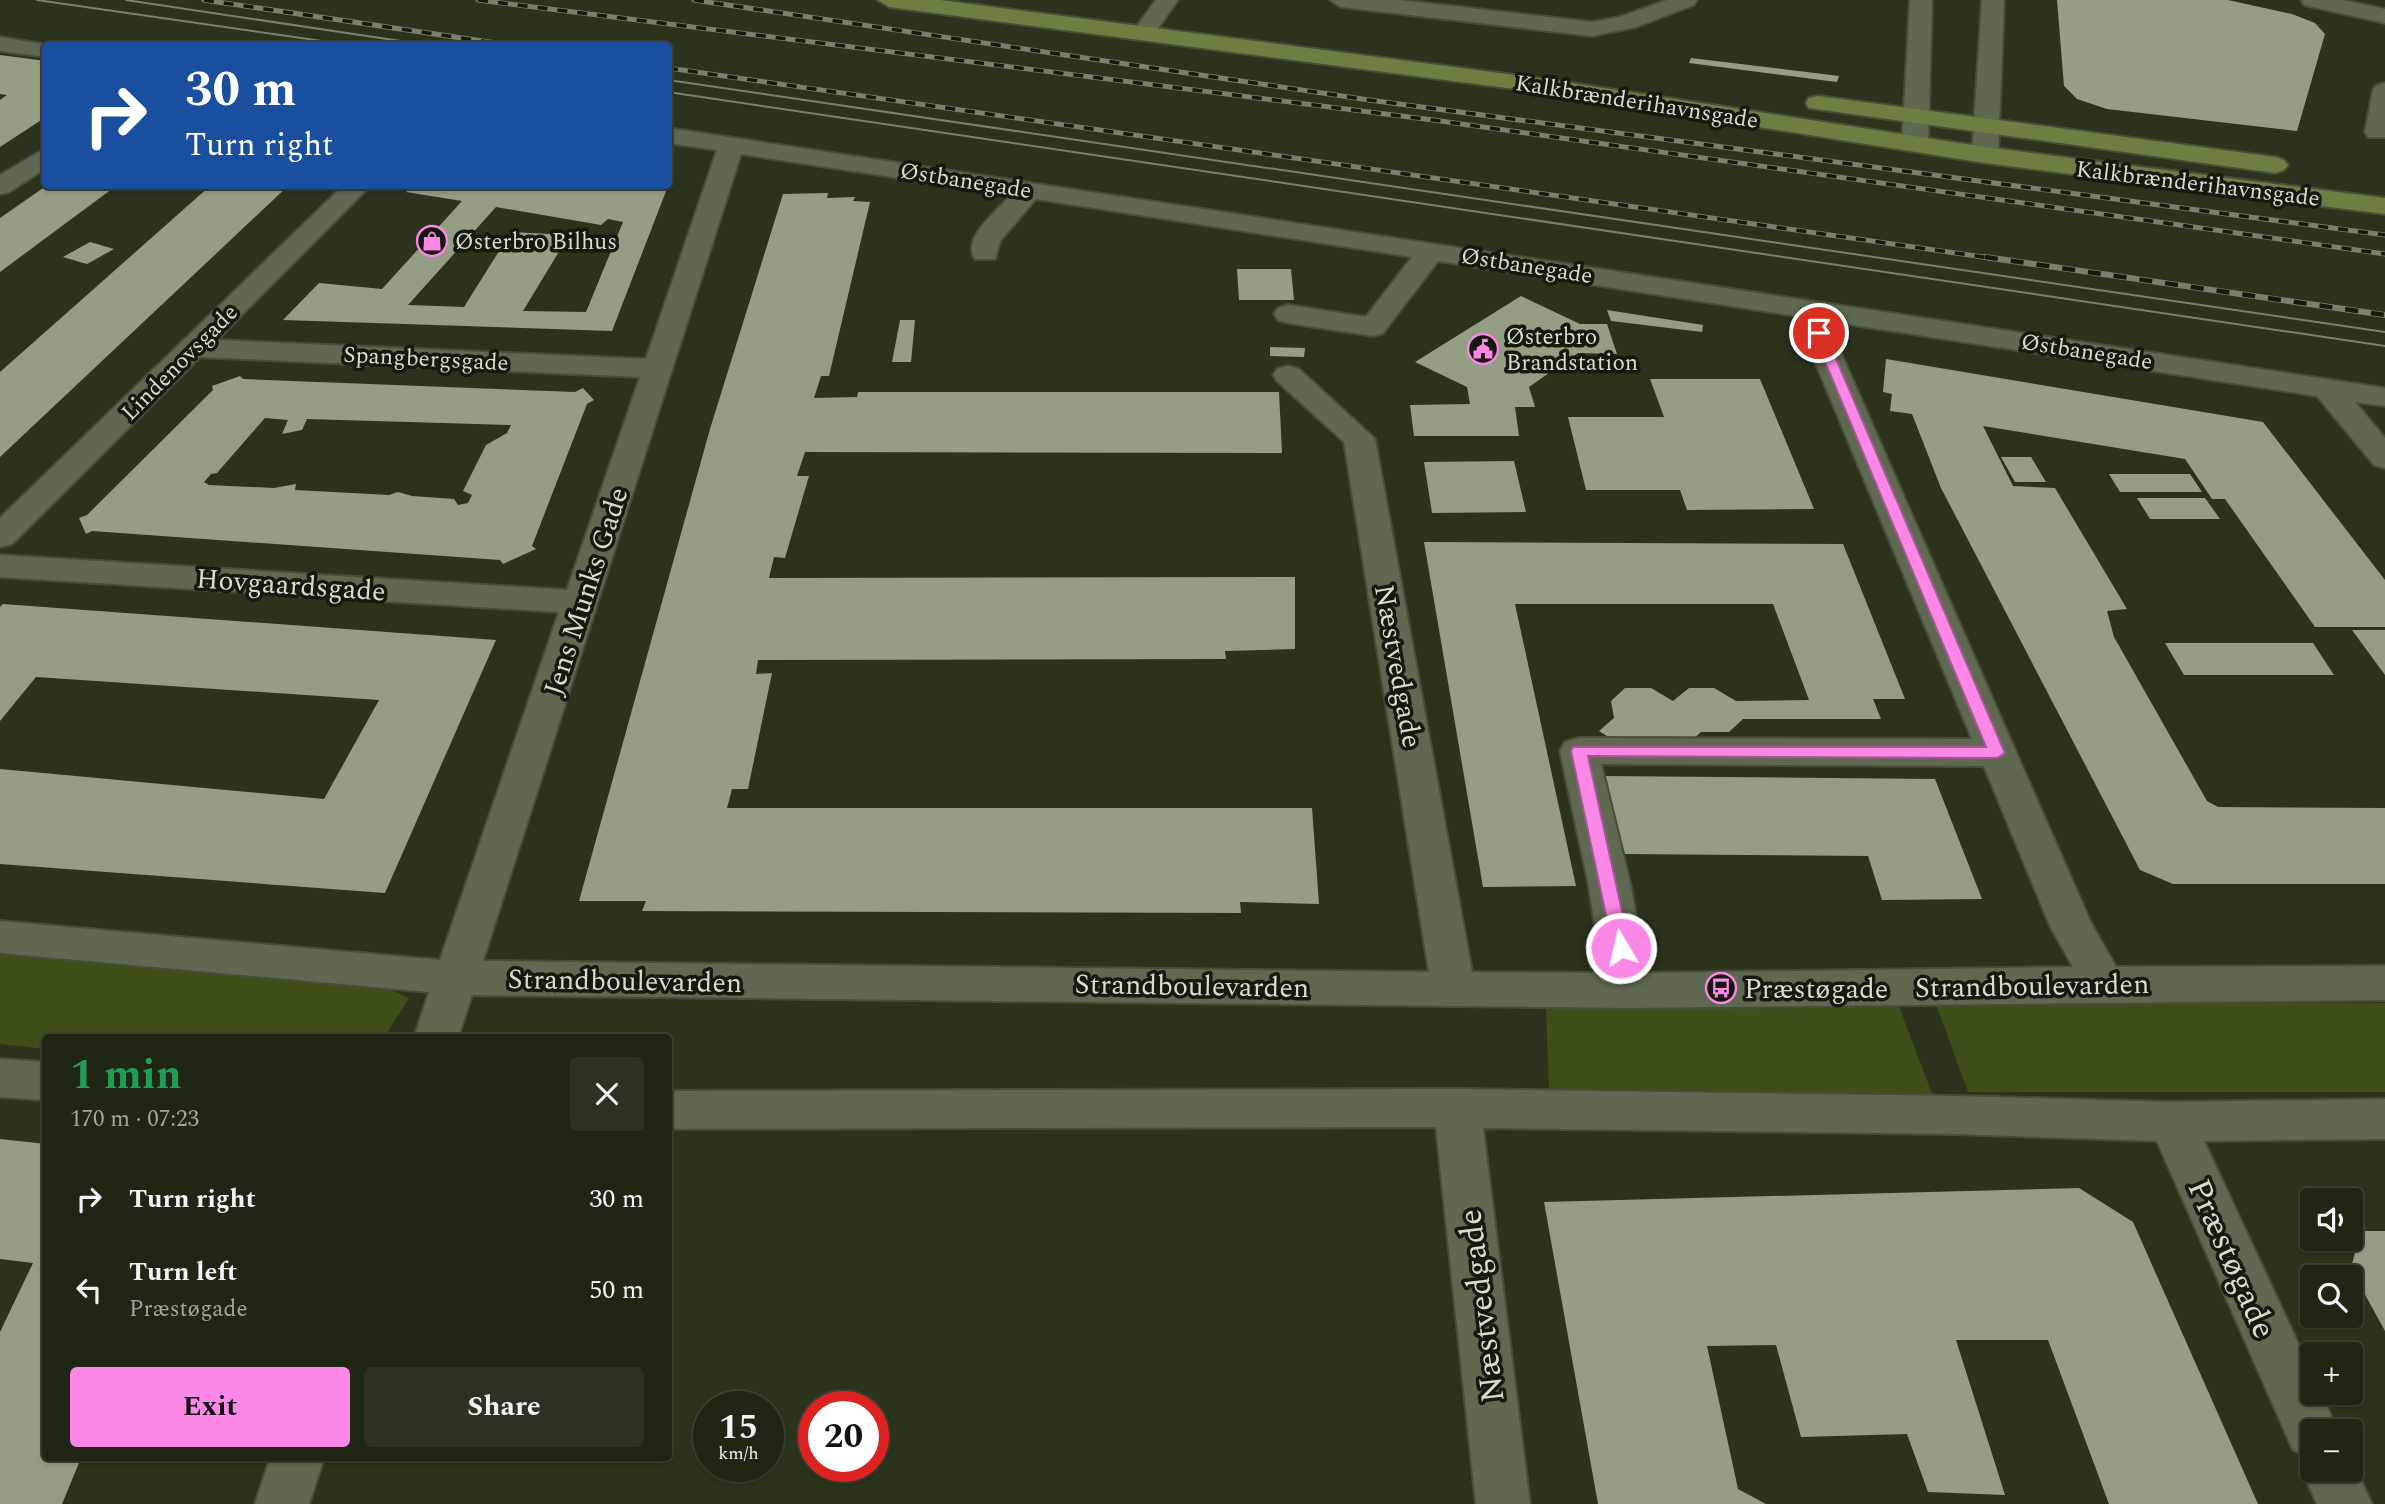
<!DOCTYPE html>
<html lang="en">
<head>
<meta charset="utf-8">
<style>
  body { margin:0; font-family:Spectral,serif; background:#2d3223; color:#f1f3f6; height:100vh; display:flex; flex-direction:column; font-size:26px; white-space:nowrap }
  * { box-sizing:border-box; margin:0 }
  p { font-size:23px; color:#a2a5a1 }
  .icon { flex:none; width:38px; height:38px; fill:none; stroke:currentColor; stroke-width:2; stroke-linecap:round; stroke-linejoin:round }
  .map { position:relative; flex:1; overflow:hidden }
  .sheet { position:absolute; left:42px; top:1034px; width:630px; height:427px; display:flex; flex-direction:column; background:#202616; border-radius:7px; box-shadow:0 2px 5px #0004,0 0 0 2px #3d4335 }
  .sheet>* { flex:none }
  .guide { position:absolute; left:42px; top:42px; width:630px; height:147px; border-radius:7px; box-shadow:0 2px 5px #0004,0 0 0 2px #3d4335; background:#1a4fa0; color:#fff; overflow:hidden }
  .tools { position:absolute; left:2300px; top:1188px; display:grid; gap:14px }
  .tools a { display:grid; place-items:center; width:63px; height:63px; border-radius:7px; background:#202616; box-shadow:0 2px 5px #0004,0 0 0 2px #3d4335; font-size:35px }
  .speed { position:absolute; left:693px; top:1391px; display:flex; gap:14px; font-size:35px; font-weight:700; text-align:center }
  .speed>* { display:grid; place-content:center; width:91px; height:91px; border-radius:50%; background:#202616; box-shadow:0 2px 5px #0004,0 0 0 2px #3d4335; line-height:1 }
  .speed small { font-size:18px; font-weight:400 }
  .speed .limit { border:10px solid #d22; background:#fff; color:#111 }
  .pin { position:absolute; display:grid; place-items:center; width:60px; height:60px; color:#fff; margin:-30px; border:4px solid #fff; border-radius:50%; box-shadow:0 2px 7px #0007 }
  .me { position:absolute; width:77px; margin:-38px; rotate:351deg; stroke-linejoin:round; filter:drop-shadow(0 0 5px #0008) }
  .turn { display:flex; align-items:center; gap:24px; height:147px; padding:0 28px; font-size:32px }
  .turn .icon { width:91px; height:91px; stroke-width:2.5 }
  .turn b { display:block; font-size:49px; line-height:60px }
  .round { display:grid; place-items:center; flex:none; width:74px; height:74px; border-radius:7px; background:#2d3223 }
  .summary { display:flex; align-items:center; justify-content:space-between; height:119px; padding:0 28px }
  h1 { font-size:42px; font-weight:700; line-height:52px; color:#1e9e55 }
  .cta { display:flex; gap:14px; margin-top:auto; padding:14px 28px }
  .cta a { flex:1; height:80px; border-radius:7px; background:#fb87e6; color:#111; font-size:28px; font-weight:700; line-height:80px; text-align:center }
  .cta a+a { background:#2d3223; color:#f1f3f6 }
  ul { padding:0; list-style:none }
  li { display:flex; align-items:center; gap:21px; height:91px; padding:0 28px }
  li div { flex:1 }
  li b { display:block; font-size:26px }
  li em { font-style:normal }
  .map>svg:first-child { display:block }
</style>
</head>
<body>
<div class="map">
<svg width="2385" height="1504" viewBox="0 0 2385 1504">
  <rect width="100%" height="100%" fill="#2b331d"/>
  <g fill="#3d4e18">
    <polygon points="0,953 384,987 409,998 384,1038 46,1038 45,1049 0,1044"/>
    <polygon points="2385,1003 2385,1092 1968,1092 1936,1004"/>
    <polygon points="1898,1004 1933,1096 1549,1091 1546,1008"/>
  </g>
  <g fill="#949e84" fill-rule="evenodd">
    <polygon points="2057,0 2228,0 2292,14 2315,23 2325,34 2297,131 2107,109 2077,99 2064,86"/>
    <polygon points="0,55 46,61 46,117 0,147 0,100 7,95 0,94"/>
    <polygon points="1691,58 1839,76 1837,82 1689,63"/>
    <polygon points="46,186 116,186 0,272 0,218"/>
    <polygon points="160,186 186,186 181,191 156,190"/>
    <polygon points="210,186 288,186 0,457 0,372"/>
    <path d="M414 186H668L612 331 283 320 319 283 382 289 462 201 406 192ZM496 207 601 225 608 219 623 222 586 312 523 311 569 235 511 232 464 307 408 305Z"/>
    <polygon points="828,193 827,198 855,197 853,201 870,202 829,376 821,376 814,398 857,397 858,392 1279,392 1282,453 805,452 797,476 809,476 785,558 774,557 769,578 1295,577 1295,649 1225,651 1226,659 758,660 756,674 772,673 748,789 732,789 727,808 1312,808 1319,904 1240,902 1241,913 642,911 646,901 579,901 710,429 783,194"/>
    <polygon points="90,242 114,249 87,264 63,257"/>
    <polygon points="1237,269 1291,269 1294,300 1239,300"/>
    <polygon points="1521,296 1580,324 1607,324 1617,354 1578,353 1529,387 1535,407 1515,407 1519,436 1414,436 1410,405 1470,404 1467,387 1415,362"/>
    <polygon points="1607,310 1703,325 1702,332 1611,321"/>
    <polygon points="900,320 915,320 911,362 892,362"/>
    <polygon points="1270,347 1305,348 1304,357 1270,356"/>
    <polygon points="1886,359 2263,422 2385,580 2385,627 2315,627 2225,499 2212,499 2185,459 1983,426 2013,486 2055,488 2127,609 2107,611 2114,637 2207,801 2218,807 2385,808 2385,884 2173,884 2140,870 1941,488 1912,414 1890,411 1892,394 1883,392"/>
    <path d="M240 376 243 379 575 392 583 388 594 400 587 404 532 546 536 549 503 564 500 560 92 531 86 534 79 518 87 515 213 390 212 386ZM265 418 288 420 282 434 302 430 307 419 511 425 507 433 486 445 463 491 472 495 468 503 458 505 454 499 412 496 398 492 389 495 295 490 296 484 274 488 209 485 204 482 211 474 217 473Z"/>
    <polygon points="1650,379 1760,379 1814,509 1687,510 1680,490 1586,490 1568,417 1664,417"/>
    <polygon points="2001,457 2031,457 2046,482 2015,482"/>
    <polygon points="1514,461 1526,512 1432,513 1424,462"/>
    <polygon points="2109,474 2190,474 2202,492 2120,492"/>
    <polygon points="2137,498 2205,498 2220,519 2150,519"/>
    <polygon points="1424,542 1843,544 1905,699 1873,699 1881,719 1743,719 1729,732 1701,732 1687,745 1621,745 1599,731 1614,718 1611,701 1625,688 1651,688 1673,701 1689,688 1714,688 1736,701 1809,700 1773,604 1515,604 1576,886 1483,887"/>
    <polygon points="3,604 496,640 385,893 0,864 0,769 324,799 379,700 36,677 0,721 0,607"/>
    <polygon points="2352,630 2385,630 2385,675"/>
    <polygon points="2165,643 2313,643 2334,675 2184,675"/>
    <polygon points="1604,776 1935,779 1982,899 1882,900 1868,856 1623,854"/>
    <polygon points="0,1139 46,1144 46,1458 81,1458 62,1504 0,1504 0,1332 33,1263 0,1259"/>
    <polygon points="2079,1188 2133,1222 2258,1504 2109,1504 2048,1340 1956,1340 2005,1495 1928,1492 1907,1434 1801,1437 1776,1345 1707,1346 1738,1489 1766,1504 1598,1504 1544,1202"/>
    <polygon points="2360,1231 2385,1231 2385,1331 2351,1269"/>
  </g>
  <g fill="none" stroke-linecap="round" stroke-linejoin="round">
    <g stroke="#474d3a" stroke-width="4">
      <g id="minor">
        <polygon points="1156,0 1178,0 1151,38 1135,38 1132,33"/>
        <polygon points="1330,0 1399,0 1592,22 1620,17 1667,0 1697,0 1694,5 1636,27 1592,36 1341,7"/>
        <polygon points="1910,0 1932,0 1928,144 1924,149 1906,149 1902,144"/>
        <polygon points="1982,0 2004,0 1998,155 1994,160 1976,160 1972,155"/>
        <polygon points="2301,0 2342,0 2385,9 2385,23 2304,5"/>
        <polygon points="0,37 54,46 46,46 46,57 0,51"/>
        <polygon points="2385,83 2385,137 2368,137 2365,132 2373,90 2377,85"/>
        <path d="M668 128 2385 388V406L2355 402 2385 438V468L2374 465 2317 396 1827 321 2091 923 2116 967 2385 966V1000L1627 1008 472 995 458 1038H414L429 992 0 953V921L440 960 559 612 0 577V555L567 590 640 377 200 357 12 544 0 547V518L343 186H370L217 340 646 359 717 150 668 143ZM741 154 1011 195C998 210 961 238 975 259H995L1000 241 1036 199 1412 257 1366 317 1288 305 1278 308 1274 314 1278 320 1288 323 1373 336 1383 333 1438 261 1796 316 1972 739 1579 738 1565 742 1560 751 1589 887 1602 973 1472 972 1375 439 1299 369 1288 366 1277 369 1273 375 1277 381 1344 442 1429 972 483 961ZM1601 764 1984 766 2050 926 2073 967 1646 973 1631 887Z"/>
        <polygon points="46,148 46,168 9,192 0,194 0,175"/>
        <polygon points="0,1059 46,1062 46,1100 0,1097"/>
        <polygon points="1457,1089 1957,1096 2172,1102 2385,1099 2385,1139 2204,1141 2312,1373 2312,1393 2321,1393 2338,1432 2312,1432 2312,1470 2350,1470 2350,1456 2372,1504 2317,1504 2302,1470 2308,1456 2293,1450 2157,1141 1957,1134 1483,1128 1530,1504 1476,1504 1436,1127 668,1129 668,1091"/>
        <polygon points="270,1458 324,1458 309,1504 255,1504"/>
      </g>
    </g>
    <g stroke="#474d3a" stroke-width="4">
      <g id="major">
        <polygon points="878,0 940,0 1545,79 1985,147 2385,198 2385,214 1985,163 1545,93 889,7"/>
        <polygon points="1818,96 2275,157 2284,160 2288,165 2284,170 2275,173 1809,108 1806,103 1809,98"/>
      </g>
    </g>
    <use href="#minor" fill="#5f6850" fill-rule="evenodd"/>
    <use href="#major" fill="#6c7f41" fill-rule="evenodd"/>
    <g stroke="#7a806e" stroke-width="2">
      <polyline points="37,0 357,46"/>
      <polyline points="126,0 434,46"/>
      <polyline points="668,80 2385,332"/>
      <polyline points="668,92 2385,346"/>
    </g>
    <g stroke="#7a806e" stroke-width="5">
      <g id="rail-far1">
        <polyline points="204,0 516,46"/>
        <polyline points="478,0 1433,120 2385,254"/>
        <polyline points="694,0 1369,100 2385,235"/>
        <polyline points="668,68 1997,259"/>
      </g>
    </g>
    <g stroke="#7a806e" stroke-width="6">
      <polyline id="rail" points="1985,257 2385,315"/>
    </g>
    <use href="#rail-far1" stroke="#16190f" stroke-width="3.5" stroke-dasharray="10" stroke-linecap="butt"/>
    <use href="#rail" stroke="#16190f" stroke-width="4.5" stroke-dasharray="13" stroke-linecap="butt"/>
  </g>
  <polygon fill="#fb87e6" stroke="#a35896" stroke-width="2" points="1814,331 1825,333 2005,753 1997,758 1588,756 1630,948 1621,955 1613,948 1571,751 1573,747 1986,747 1813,333"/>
  <defs>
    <g id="shop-ring" transform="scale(1.575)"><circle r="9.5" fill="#16190f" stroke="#fb87e6" stroke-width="1.5"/><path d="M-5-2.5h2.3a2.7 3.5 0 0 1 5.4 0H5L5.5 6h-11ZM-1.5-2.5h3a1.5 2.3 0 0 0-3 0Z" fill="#fb87e6"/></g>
    <g id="civic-ring" transform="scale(1.575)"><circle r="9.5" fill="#16190f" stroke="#fb87e6" stroke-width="1.5"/><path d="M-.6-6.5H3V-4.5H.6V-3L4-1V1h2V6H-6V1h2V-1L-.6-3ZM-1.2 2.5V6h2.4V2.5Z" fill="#fb87e6"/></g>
    <g id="bus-ring" transform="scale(1.575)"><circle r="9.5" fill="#16190f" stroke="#fb87e6" stroke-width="1.5"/><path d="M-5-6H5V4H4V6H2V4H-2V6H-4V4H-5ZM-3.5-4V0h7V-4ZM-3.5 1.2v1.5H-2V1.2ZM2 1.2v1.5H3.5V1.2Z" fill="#fb87e6"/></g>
  </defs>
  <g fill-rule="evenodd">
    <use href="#shop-ring" x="432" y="241"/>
    <use href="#civic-ring" x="1483" y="349"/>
    <use href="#bus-ring" x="1721" y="988"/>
  </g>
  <g text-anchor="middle" stroke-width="7" stroke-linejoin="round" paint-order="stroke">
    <g font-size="23" fill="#d7dcce" stroke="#16190f">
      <text transform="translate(1637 101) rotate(9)" y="8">Kalkbrænderihavnsgade</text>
      <text transform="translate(966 180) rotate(9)" y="8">Østbanegade</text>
      <text transform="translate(2198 183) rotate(7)" y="8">Kalkbrænderihavnsgade</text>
      <text transform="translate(1527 265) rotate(9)" y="8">Østbanegade</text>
      <text transform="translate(2087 351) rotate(9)" y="8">Østbanegade</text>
      <text transform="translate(426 358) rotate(3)" y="8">Spangbergsgade</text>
      <text transform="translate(179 362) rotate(-45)" y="8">Lindenovsgade</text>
    </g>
    <g font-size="23" fill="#d7dcce" stroke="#16190f" text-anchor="start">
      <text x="455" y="249">Østerbro Bilhus</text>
      <text x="1506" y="344">Østerbro<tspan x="1506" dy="26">Brandstation</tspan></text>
    </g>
    <g font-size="28" fill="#d7dcce" stroke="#16190f">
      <text transform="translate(291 584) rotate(4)" y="10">Hovgaardsgade</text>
      <text transform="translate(585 591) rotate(-72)" y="10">Jens Munks Gade</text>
      <text transform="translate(1399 666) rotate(80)" y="10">Næstvedgade</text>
      <text transform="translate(625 980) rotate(1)" y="10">Strandboulevarden</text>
      <text transform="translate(1192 985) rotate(1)" y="10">Strandboulevarden</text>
      <text transform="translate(2032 985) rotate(-1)" y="10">Strandboulevarden</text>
    </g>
    <g font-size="28" fill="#d7dcce" stroke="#16190f" text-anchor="start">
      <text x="1744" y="998">Præstøgade</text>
    </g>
    <g font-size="33" fill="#d7dcce" stroke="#16190f">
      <text transform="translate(2233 1258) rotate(66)" y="12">Præstøgade</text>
      <text transform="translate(1480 1306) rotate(-97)" y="12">Næstvedgade</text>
    </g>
  </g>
</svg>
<div class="tools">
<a><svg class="icon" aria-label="sound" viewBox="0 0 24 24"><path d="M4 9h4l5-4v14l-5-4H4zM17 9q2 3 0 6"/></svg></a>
<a><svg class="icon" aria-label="search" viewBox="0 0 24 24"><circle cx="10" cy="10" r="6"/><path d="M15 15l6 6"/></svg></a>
<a>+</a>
<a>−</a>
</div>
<div class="speed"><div>15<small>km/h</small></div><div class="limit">20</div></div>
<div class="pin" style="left:1819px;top:333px;background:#d93025"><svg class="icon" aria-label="arrive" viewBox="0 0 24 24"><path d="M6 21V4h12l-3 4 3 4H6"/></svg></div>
<svg class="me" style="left:1621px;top:948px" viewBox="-20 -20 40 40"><circle r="17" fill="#fb87e6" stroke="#fff" stroke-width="3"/><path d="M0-11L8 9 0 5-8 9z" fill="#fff"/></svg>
<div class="guide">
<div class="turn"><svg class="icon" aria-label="right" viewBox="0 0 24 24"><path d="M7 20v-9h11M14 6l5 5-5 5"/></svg><div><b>30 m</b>Turn right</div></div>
</div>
<section class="sheet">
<div class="summary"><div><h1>1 min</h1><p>170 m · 07:23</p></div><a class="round"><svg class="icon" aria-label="close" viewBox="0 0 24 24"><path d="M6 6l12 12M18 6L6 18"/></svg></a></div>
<ul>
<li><svg class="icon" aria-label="right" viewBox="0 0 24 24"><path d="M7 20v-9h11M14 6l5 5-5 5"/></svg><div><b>Turn right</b></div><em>30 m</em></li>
<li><svg class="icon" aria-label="left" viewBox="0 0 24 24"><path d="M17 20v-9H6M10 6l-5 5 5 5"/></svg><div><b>Turn left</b><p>Præstøgade</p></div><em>50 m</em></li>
</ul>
<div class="cta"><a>Exit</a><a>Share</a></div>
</section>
</div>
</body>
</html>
